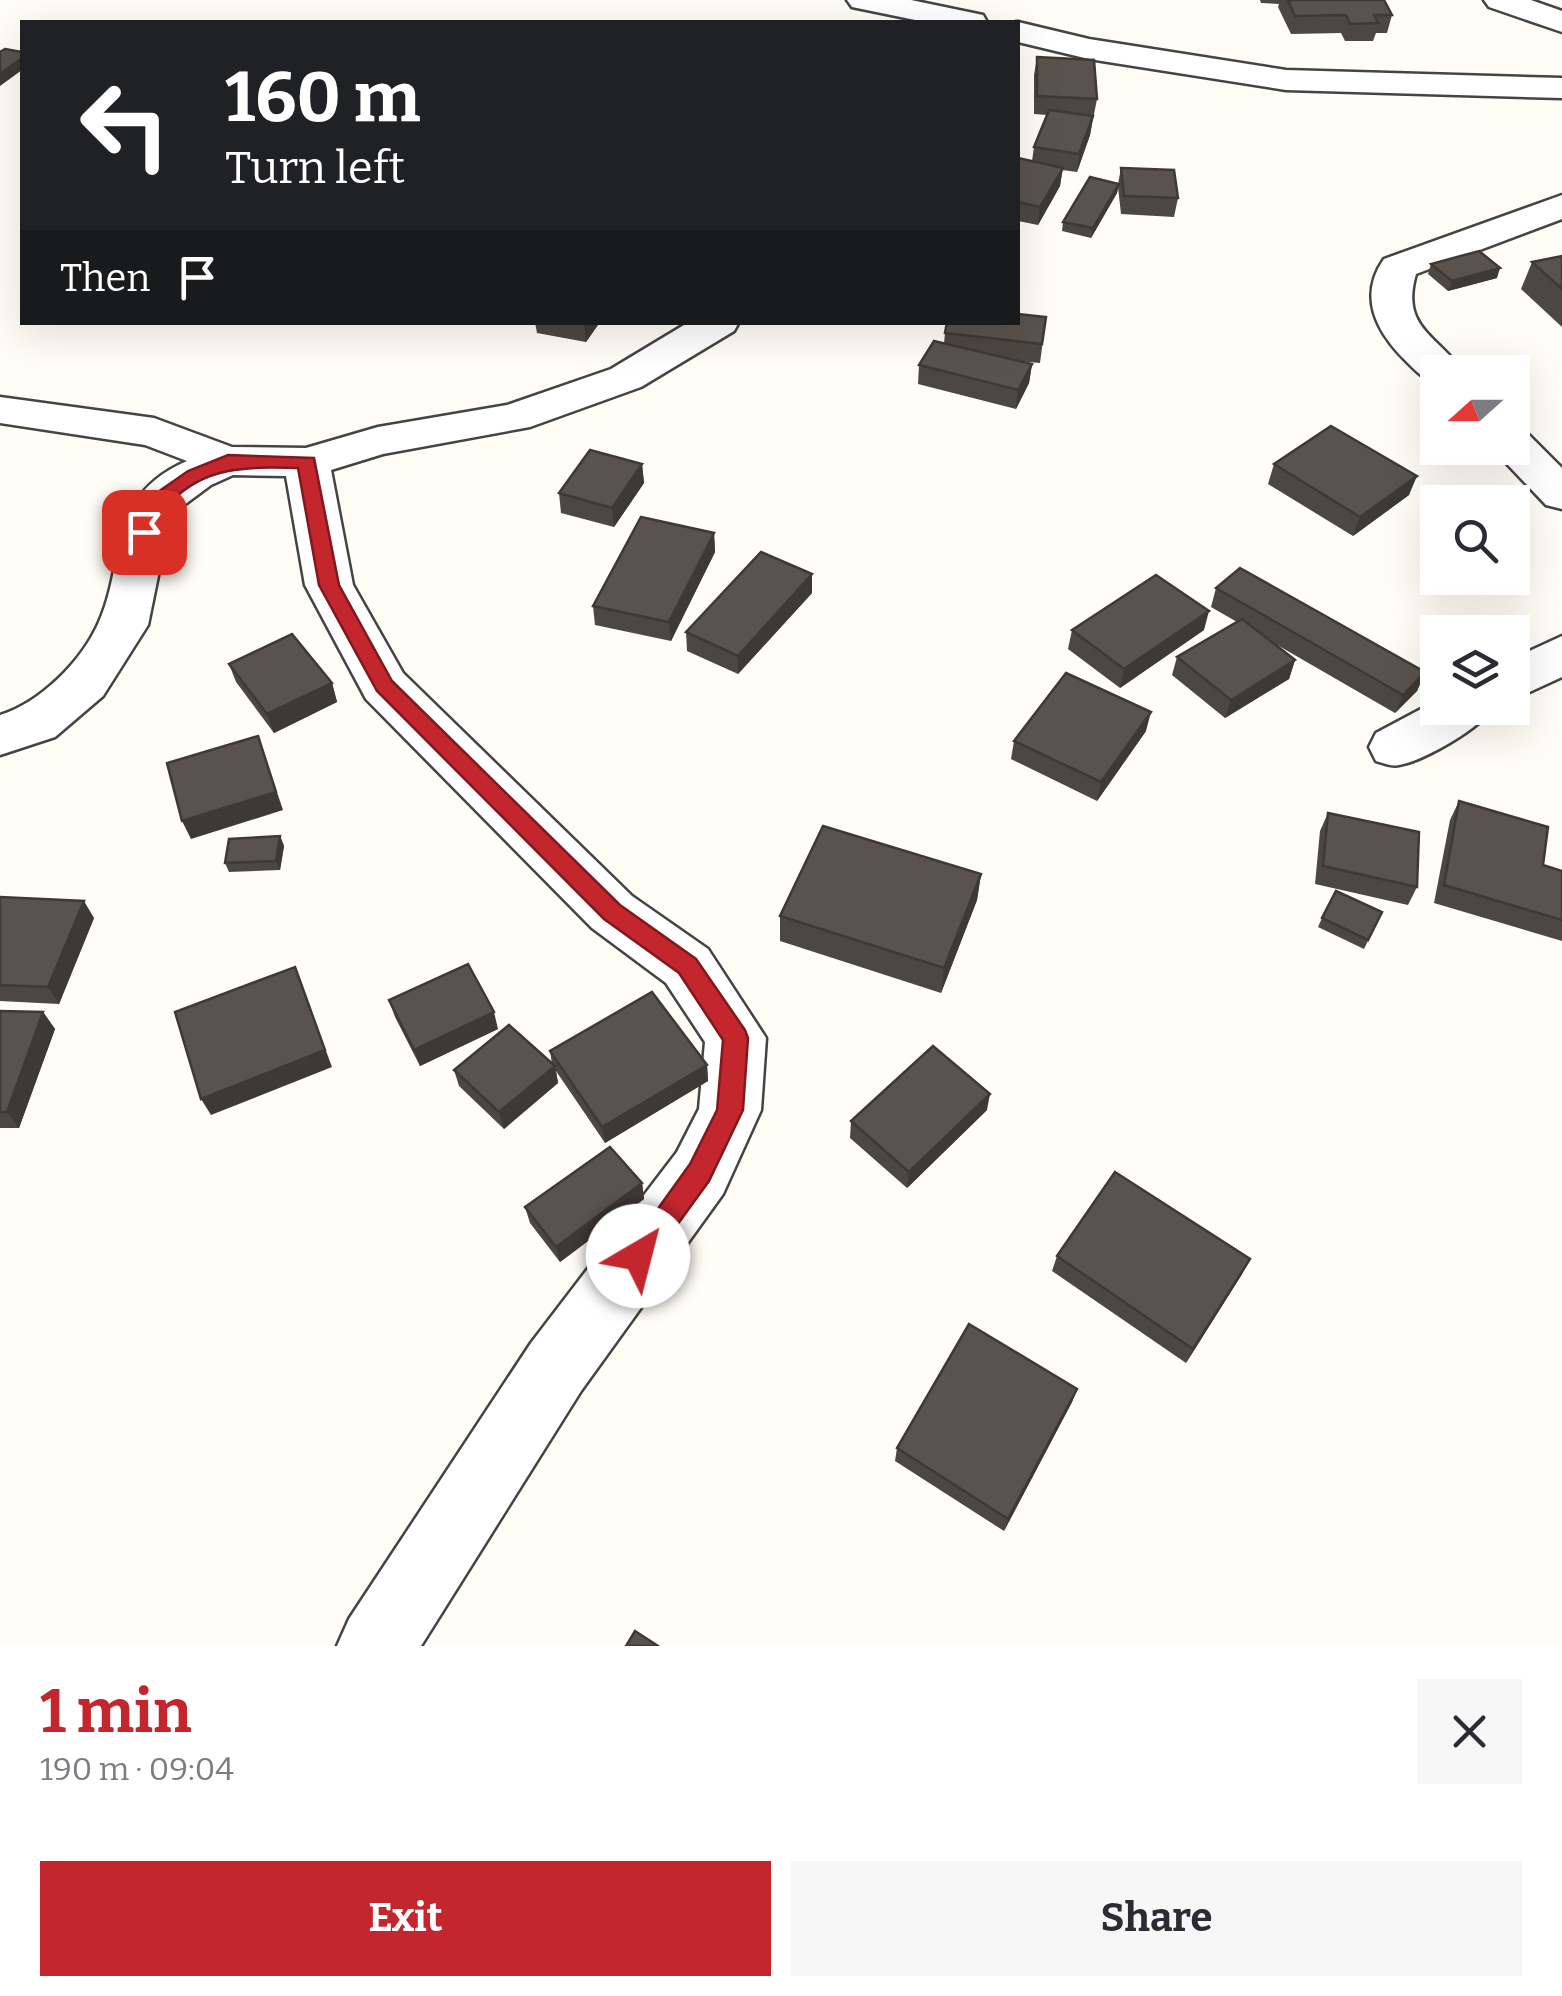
<!DOCTYPE html>
<html lang="en">
<head>
<meta charset="utf-8">
<style>
  body { margin:0; font-family:Bitter,serif; background:#f7f7f7; color:#2b2b33; height:100vh; display:flex; flex-direction:column; font-size:38px; white-space:nowrap }
  * { box-sizing:border-box; margin:0 }
  p { font-size:32px; color:#7c7c81 }
  .icon { flex:none; width:55px; height:55px; fill:none; stroke:currentColor; stroke-width:2; stroke-linecap:round; stroke-linejoin:round }
  .map { position:relative; height:1646px; overflow:hidden }
  .drawer { display:flex; flex-direction:column; background:#fff; flex:1 }
  .drawer>* { flex:none }
  .banner { position:absolute; left:20px; top:20px; width:1000px; height:305px; border-radius:0px; box-shadow:0 10px 40px #0002; background:#202124; color:#fff; overflow:hidden }
  .needle { width:65px; rotate:249deg }
  .buttons { position:absolute; left:1420px; top:355px; display:grid; gap:20px }
  .buttons a { display:grid; place-items:center; width:110px; height:110px; border-radius:0px; background:#fff; box-shadow:0 10px 40px #0002; font-size:50px }
  .pin { position:absolute; display:grid; place-items:center; width:85px; height:85px; color:#fff; margin:-42px; border-radius:20px; box-shadow:0 5px 15px #0006 }
  .me { position:absolute; width:110px; margin:-55px; rotate:37deg; stroke-linejoin:round; filter:drop-shadow(0 0 8px #0008) }
  .turn { display:flex; align-items:center; gap:35px; height:210px; padding:0 40px; font-size:45px }
  .turn .icon { width:130px; height:130px; stroke-width:2.5 }
  .turn b { display:block; font-size:70px; line-height:85px }
  .then { display:flex; align-items:center; height:95px; padding:0 40px; background:#0003; gap:20px; font-size:38px }
  .round { display:grid; place-items:center; flex:none; width:105px; height:105px; border-radius:0px; background:#f7f7f7 }
  .headline { display:flex; align-items:center; justify-content:space-between; height:170px; padding:0 40px }
  h1 { font-size:60px; font-weight:700; line-height:75px; color:#c4262e }
  .button { display:flex; gap:20px; margin-top:auto; padding:20px 40px }
  .button a { flex:1; height:115px; border-radius:0px; background:#c4262e; color:#fff; font-size:40px; font-weight:700; line-height:115px; text-align:center }
  .button a+a { background:#f7f7f7; color:#2b2b33 }
  .map>svg:first-child { display:block }
</style>
</head>
<body>
<div class="map">
<svg width="1562" height="1646" viewBox="0 0 1562 1646">
  <rect width="100%" height="100%" fill="#fffdf5"/>
  <g fill="none" stroke-linecap="round" stroke-linejoin="round">
    <g stroke="#444" stroke-width="5">
      <g id="minor">
        <polygon points="847,0 911,0 983,15 987,22 925,22 852,7"/>
        <polygon points="1484,0 1531,0 1562,11 1562,32 1489,7"/>
        <polygon points="1016,22 1018,22 1089,39 1286,70 1562,78 1562,98 1286,90 1089,59 1018,42"/>
        <path d="M1562 195V219L1416 274C1400 328 1438 335 1463 372H1438V384C1424 380 1415 370 1405 360 1376 331 1358 296 1384 259Z"/>
        <path d="M689 322H739L734 331 641 387 530 427 383 454 331 470 353 585 403 673 632 896 708 949 766 1038 761 1110 723 1194 581 1391 421 1646H337L349 1619 531 1343 677 1152 699 1109 705 1042 666 983 592 928 366 699 305 585 286 476 233 475 211 485 180 508 167 532 148 625 103 696 55 737 0 755V715C40 703 82 661 99 622 127 558 106 496 187 461L145 445 0 423V397L154 418 232 447 306 448 378 427 507 405 611 369Z"/>
        <polygon points="1512,430 1528,434 1562,468 1562,509 1546,505 1492,448 1512,448"/>
        <polygon points="1562,636 1562,677 1512,700 1512,659"/>
        <path d="M1438 700V708H1492C1481 728 1423 761 1399 765 1391 767 1384 763 1376 761L1369 747 1376 733Z"/>
      </g>
    </g>
    <use href="#minor" fill="#fff" fill-rule="evenodd"/>
  </g>
  <g fill="#4d4742">
    <polygon points="1260,0 1384,0 1392,15 1387,33 1376,33 1373,41 1345,41 1341,33 1291,34 1278,7 1279,4 1261,3"/>
    <polygon points="1037,57 1097,99 1090,135 1077,172 1062,170 1060,186 1038,225 1018,221 1018,158 1032,161 1034,147 1047,115 1034,114 1034,75"/>
    <polygon points="1121,168 1178,198 1174,217 1121,214 1118,187 1117,193 1091,238 1062,231 1063,222 1118,184"/>
    <polygon points="1562,256 1562,327 1521,289 1532,262"/>
    <polygon points="1431,264 1497,278 1448,291 1428,274"/>
    <polygon points="1046,317 1040,363 1017,361 1032,364 1029,383 1016,409 918,384 919,365 944,343 945,333"/>
    <polygon points="535,322 600,322 586,342 537,333"/>
    <polygon points="642,464 644,483 614,527 561,513 559,493"/>
    <polygon points="1274,464 1409,495 1353,536 1268,484"/>
    <polygon points="714,533 715,552 671,641 595,625 593,606"/>
    <polygon points="1216,588 1425,672 1417,691 1395,713 1272,642 1295,660 1289,679 1225,718 1172,675 1177,657 1237,622 1211,607"/>
    <polygon points="812,593 738,674 687,651 686,632"/>
    <polygon points="1072,630 1204,630 1120,688 1068,649"/>
    <polygon points="229,664 332,683 337,702 274,733 236,682"/>
    <polygon points="1146,731 1097,801 1011,759 1014,741"/>
    <polygon points="1459,801 1543,865 1562,871 1562,941 1434,903 1450,820"/>
    <polygon points="1328,813 1417,887 1408,905 1315,884 1320,831"/>
    <polygon points="280,836 284,846 280,870 229,872 225,863"/>
    <polygon points="981,874 977,900 941,993 780,941 780,916"/>
    <polygon points="0,897 94,918 59,1004 0,1001"/>
    <polygon points="1382,912 1364,949 1318,927 1322,918"/>
    <polygon points="389,1000 498,1029 420,1066 395,1017"/>
    <polygon points="0,1011 43,1012 55,1029 19,1128 0,1128"/>
    <polygon points="550,1051 707,1065 708,1081 605,1143 556,1071 558,1083 504,1129 459,1086 454,1070 552,1064"/>
    <polygon points="987,1110 907,1188 850,1138 851,1121"/>
    <polygon points="642,1183 644,1199 560,1262 530,1223 525,1207"/>
    <polygon points="1057,1256 1242,1274 1186,1363 1052,1271"/>
    <polygon points="1077,1389 1072,1402 1004,1531 895,1461 897,1448"/>
  </g>
  <g fill="#3f3936">
    <polygon points="22,58 22,70 0,86 0,74"/>
    <polygon points="1093,116 1090,135 1077,172 1079,154"/>
    <polygon points="1063,168 1060,186 1038,225 1040,207"/>
    <polygon points="1119,184 1117,193 1091,238 1093,228"/>
    <polygon points="1500,268 1497,278 1448,291 1452,281"/>
    <polygon points="585,322 600,322 586,342 584,324"/>
    <polygon points="1032,364 1029,383 1016,409 1018,390"/>
    <polygon points="642,464 644,483 614,527 612,508"/>
    <polygon points="1417,476 1409,495 1353,536 1360,517"/>
    <polygon points="714,533 715,552 671,641 669,622"/>
    <polygon points="812,574 812,593 738,674 738,656"/>
    <polygon points="1209,611 1204,630 1120,688 1124,669"/>
    <polygon points="1295,660 1289,679 1225,718 1231,700"/>
    <polygon points="1425,672 1417,691 1395,713 1403,695"/>
    <polygon points="332,683 337,702 274,733 267,714"/>
    <polygon points="1151,712 1146,731 1097,801 1101,782"/>
    <polygon points="258,736 283,810 191,839 182,821"/>
    <polygon points="280,836 284,846 280,870 276,861"/>
    <polygon points="981,874 977,900 941,993 944,968"/>
    <polygon points="84,901 94,918 59,1004 48,987"/>
    <polygon points="295,967 332,1067 211,1115 201,1099"/>
    <polygon points="43,1012 55,1029 19,1128 7,1112"/>
    <polygon points="494,1012 498,1029 420,1066 414,1050"/>
    <polygon points="707,1065 708,1081 605,1143 602,1127"/>
    <polygon points="555,1066 558,1083 504,1129 499,1112"/>
    <polygon points="990,1094 987,1110 907,1188 909,1172"/>
    <polygon points="642,1183 644,1199 560,1262 556,1247"/>
    <polygon points="1250,1259 1242,1274 1186,1363 1193,1349"/>
    <polygon points="1077,1389 1072,1402 1004,1531 1008,1519"/>
  </g>
  <g fill="#5a524d" stroke="#3f3936" stroke-width="2.5">
    <polygon points="1288,0 1384,0 1392,15 1374,15 1378,23 1350,24 1346,15 1295,16"/>
    <polygon points="5,49 22,52 22,58 0,74 0,52"/>
    <polygon points="1037,57 1094,60 1097,99 1037,96"/>
    <polygon points="1049,110 1093,116 1079,154 1034,147"/>
    <polygon points="1018,158 1063,168 1040,207 1018,202"/>
    <polygon points="1121,168 1174,170 1178,198 1124,196"/>
    <polygon points="1090,177 1119,184 1093,228 1063,222"/>
    <polygon points="1479,251 1500,268 1452,281 1431,264"/>
    <polygon points="1562,256 1562,289 1532,262"/>
    <polygon points="1018,314 1046,317 1042,344 945,333 947,322 1018,322"/>
    <polygon points="934,341 1032,364 1018,390 919,365"/>
    <polygon points="1331,426 1417,476 1360,517 1274,464"/>
    <polygon points="590,450 642,464 612,508 559,493"/>
    <polygon points="641,517 714,533 669,622 593,606"/>
    <polygon points="761,552 812,574 738,656 686,632"/>
    <polygon points="1240,568 1425,672 1403,695 1216,588"/>
    <polygon points="1156,575 1209,611 1124,669 1072,630"/>
    <polygon points="1242,619 1295,660 1231,700 1177,657"/>
    <polygon points="292,634 332,683 267,714 229,664"/>
    <polygon points="1066,673 1151,712 1101,782 1014,741"/>
    <polygon points="258,736 276,792 182,821 167,763"/>
    <polygon points="1459,801 1548,827 1543,865 1562,871 1562,920 1444,885"/>
    <polygon points="1328,813 1419,832 1417,887 1323,866"/>
    <polygon points="823,826 981,874 944,968 780,916"/>
    <polygon points="280,836 276,861 225,863 229,839"/>
    <polygon points="1336,891 1382,912 1368,940 1322,918"/>
    <polygon points="0,897 84,901 48,987 0,985"/>
    <polygon points="468,964 494,1012 414,1050 389,1000"/>
    <polygon points="295,967 325,1050 201,1099 175,1012"/>
    <polygon points="652,992 707,1065 602,1127 550,1051"/>
    <polygon points="0,1011 43,1012 7,1112 0,1112"/>
    <polygon points="509,1025 555,1066 499,1112 454,1070"/>
    <polygon points="933,1046 990,1094 909,1172 851,1121"/>
    <polygon points="610,1147 642,1183 556,1247 525,1207"/>
    <polygon points="1115,1172 1250,1259 1193,1349 1057,1256"/>
    <polygon points="969,1324 1077,1389 1008,1519 897,1448"/>
    <polygon points="635,1631 658,1646 626,1646"/>
  </g>
  <path fill="#c4262e" stroke="#7f191e" stroke-width="2.5" d="M228 455 314 458 339 585 392 681 620 905 696 959 745 1030 748 1038 743 1110 709 1181 648 1265 638 1269 628 1265 624 1256 690 1164 717 1110 723 1040 679 973 604 919 377 691 319 585 298 468C251 467 206 465 171 502 162 510 157 526 151 537H137L134 532 155 494 188 471Z"/>
</svg>
<div class="buttons">
<a><svg class="needle" viewBox="-14 -14 28 28"><path d="M0-13l5 13h-10z" fill="#e53935"/><path d="M0 13l5-13h-10z" fill="#7c7c81"/></svg></a>
<a><svg class="icon" aria-label="search" viewBox="0 0 24 24"><circle cx="10" cy="10" r="6"/><path d="M15 15l6 6"/></svg></a>
<a><svg class="icon" aria-label="layers" viewBox="0 0 24 24"><path d="M12 4l9 5-9 5-9-5zM3 14l9 5 9-5"/></svg></a>
</div>
<div class="pin" style="left:144px;top:532px;background:#d93025"><svg class="icon" aria-label="arrive" viewBox="0 0 24 24"><path d="M6 21V4h12l-3 4 3 4H6"/></svg></div>
<svg class="me" style="left:638px;top:1256px" viewBox="-20 -20 40 40"><circle r="19" fill="#fff"/><path d="M0-13L10 11 0 6-10 11z" fill="#c4262e"/></svg>
<div class="banner">
<div class="turn"><svg class="icon" aria-label="left" viewBox="0 0 24 24"><path d="M17 20v-9H6M10 6l-5 5 5 5"/></svg><div><b>160 m</b>Turn left</div></div>
<div class="then">Then<svg class="icon" aria-label="arrive" viewBox="0 0 24 24"><path d="M6 21V4h12l-3 4 3 4H6"/></svg></div>
</div>
</div>
<section class="drawer">
<div class="headline"><div><h1>1 min</h1><p>190 m · 09:04</p></div><a class="round"><svg class="icon" aria-label="close" viewBox="0 0 24 24"><path d="M6 6l12 12M18 6L6 18"/></svg></a></div>
<div class="button"><a>Exit</a><a>Share</a></div>
</section>
</body>
</html>
